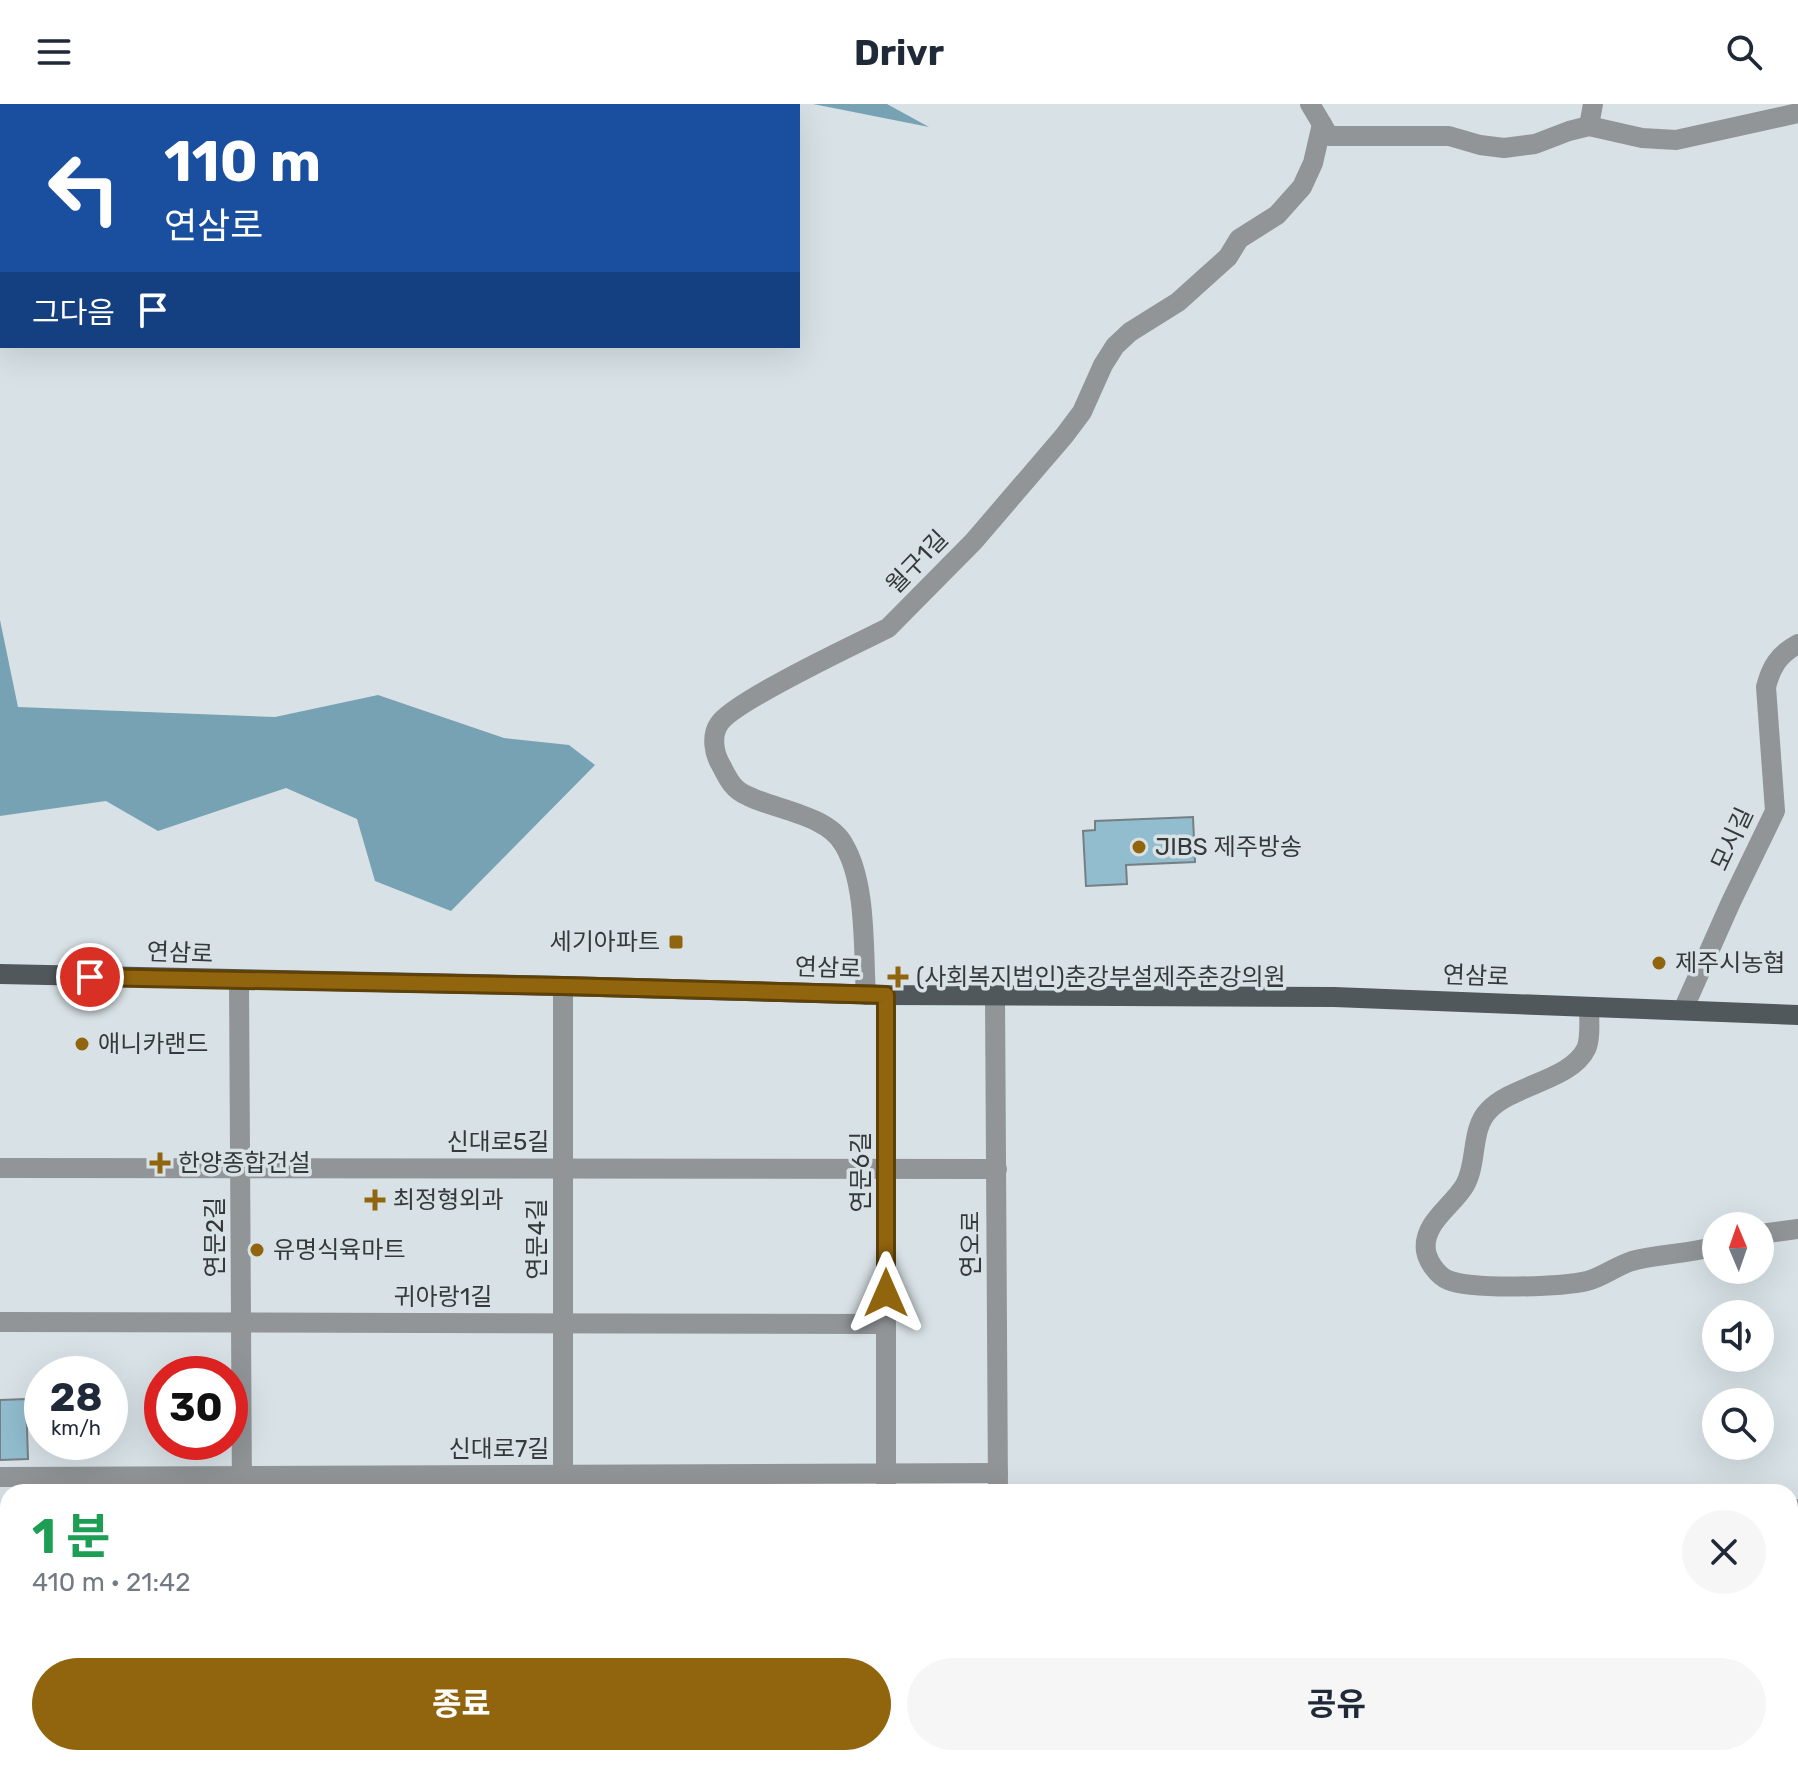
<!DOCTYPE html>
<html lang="ko">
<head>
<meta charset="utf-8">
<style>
  body { margin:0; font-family:Rubik,"Noto Sans KR",sans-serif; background:#f6f6f7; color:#1f2937; height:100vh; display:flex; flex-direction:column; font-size:30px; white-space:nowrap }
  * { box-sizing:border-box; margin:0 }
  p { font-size:26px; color:#747a83 }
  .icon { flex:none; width:44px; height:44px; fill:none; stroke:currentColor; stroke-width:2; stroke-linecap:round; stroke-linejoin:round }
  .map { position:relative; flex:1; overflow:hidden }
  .drawer { position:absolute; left:0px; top:1380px; width:1798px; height:282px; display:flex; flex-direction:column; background:#fff; border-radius:24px 24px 0 0; box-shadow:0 8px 32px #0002 }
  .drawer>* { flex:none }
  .top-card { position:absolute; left:0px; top:0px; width:800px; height:244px; box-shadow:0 8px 32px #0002; background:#1a4fa0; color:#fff; overflow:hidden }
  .needle { width:52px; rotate:358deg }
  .tools { position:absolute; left:1702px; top:1108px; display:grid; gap:16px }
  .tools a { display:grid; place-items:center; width:72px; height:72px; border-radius:50%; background:#fff; box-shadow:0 8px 32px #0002; font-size:40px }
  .speed { position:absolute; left:24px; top:1252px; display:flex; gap:16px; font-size:40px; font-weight:700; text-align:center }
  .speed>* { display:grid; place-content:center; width:104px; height:104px; border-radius:50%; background:#fff; box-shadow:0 8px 32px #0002; line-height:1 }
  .speed small { font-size:20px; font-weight:400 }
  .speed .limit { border:12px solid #d22; background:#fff; color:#111 }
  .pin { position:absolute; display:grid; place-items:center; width:68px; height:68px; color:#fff; margin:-34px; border:4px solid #fff; border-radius:50%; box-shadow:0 2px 8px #0007 }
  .me { position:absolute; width:88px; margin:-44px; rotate:0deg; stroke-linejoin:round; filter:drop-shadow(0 0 6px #0008) }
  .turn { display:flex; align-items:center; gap:28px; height:168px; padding:0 32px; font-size:36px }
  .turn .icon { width:104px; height:104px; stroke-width:2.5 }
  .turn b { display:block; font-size:56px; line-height:68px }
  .then { display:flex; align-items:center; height:76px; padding:0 32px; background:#0003; gap:16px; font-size:30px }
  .round { display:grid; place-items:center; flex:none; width:84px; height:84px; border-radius:42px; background:#f6f6f7 }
  .summary { display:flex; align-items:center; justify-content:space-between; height:136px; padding:0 32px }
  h1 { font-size:48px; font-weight:700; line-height:60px; color:#1e9e55 }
  .primary-button { display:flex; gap:16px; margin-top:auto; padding:16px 32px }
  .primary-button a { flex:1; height:92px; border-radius:48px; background:#91640e; color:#fff; font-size:32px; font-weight:700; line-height:92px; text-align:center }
  .primary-button a+a { background:#f6f6f7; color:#1f2937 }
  header { display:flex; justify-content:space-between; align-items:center; height:104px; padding:0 32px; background:#fff; font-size:36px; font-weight:700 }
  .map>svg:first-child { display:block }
</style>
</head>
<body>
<header><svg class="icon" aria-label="menu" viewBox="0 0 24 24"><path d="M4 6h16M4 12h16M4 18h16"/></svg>Drivr<svg class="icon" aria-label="search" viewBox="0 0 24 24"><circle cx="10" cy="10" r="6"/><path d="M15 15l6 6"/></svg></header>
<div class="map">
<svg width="1798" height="1661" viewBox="0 0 1798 1661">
  <rect width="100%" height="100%" fill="#d8e2e6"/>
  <polygon fill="#b3d7e7" points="260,1381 317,1381 317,1388 255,1388"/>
  <g fill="#77a2b4">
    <polygon points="487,0 727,0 489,2"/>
    <polygon points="813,0 887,0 929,23"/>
    <polygon points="0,516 18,603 275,613 378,591 504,634 569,641 595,661 451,807 375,777 357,715 286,684 158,727 106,697 0,712"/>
  </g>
  <g fill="#91bdcf" stroke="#767f83" stroke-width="2">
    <polygon points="1193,713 1195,758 1126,761 1127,780 1086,782 1083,727 1095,726 1095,717"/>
    <polygon points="26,1295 28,1355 0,1356 0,1296"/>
  </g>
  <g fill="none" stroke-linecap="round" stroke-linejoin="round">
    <g stroke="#919597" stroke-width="20">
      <polyline points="1310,0 1329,32 1449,32 1480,41 1504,44 1535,40 1569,27 1589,22 1642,34 1676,36 1798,9"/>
      <polyline points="1589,22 1593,0"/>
      <polyline points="239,877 242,1388"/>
      <path d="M866 891C863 846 867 780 844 741 828 711 776 706 748 692 733 686 728 675 721 661 714 650 711 632 719 620 732 598 858 539 888 524L974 437 1064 332 1082 308 1103 261 1115 242 1130 228 1178 198 1228 153 1239 135 1277 111 1302 83 1313 59 1322 20"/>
      <polyline points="995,891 998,1388"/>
      <path d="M1589 903C1589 914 1591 935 1586 945 1571 976 1513 981 1489 1006 1470 1025 1478 1058 1465 1081 1453 1102 1422 1119 1426 1147 1428 1158 1438 1172 1448 1176 1472 1186 1561 1183 1587 1177 1603 1173 1616 1162 1632 1157 1659 1150 1688 1150 1716 1142"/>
      <path d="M1683 906 1731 798 1775 707 1766 583C1771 563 1779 550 1798 540"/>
      <polyline points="0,1064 997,1065"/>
      <polyline points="1760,1130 1798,1125"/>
      <polyline points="0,1218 886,1220"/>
      <polyline points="0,1373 998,1369"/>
      <polyline points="563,1388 563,882"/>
      <polyline points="886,1388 886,891"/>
      <polyline points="1790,1411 1798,1405"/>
      <polyline points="0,1528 8,1528"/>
      <polyline points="244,1654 244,1661"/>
      <polyline points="888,1654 888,1661"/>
      <polyline points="999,1654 999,1661"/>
      <polyline points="562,1661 562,1654"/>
      <polyline points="1505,1661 1509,1654"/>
    </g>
    <polyline stroke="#50585b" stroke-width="20" points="0,870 563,882 886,891 1334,893 1798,911"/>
  </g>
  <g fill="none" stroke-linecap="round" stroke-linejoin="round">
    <g stroke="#5e4109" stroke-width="20">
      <polyline id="route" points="90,873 563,882 886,891 886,1189"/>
    </g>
    <use href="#route" stroke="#91640e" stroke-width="14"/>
  </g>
  <g fill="#91640e" stroke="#d8e2e6" stroke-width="3">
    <circle cx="1139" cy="743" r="8"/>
    <rect x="668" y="830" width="16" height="16" rx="4"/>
    <circle cx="1659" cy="859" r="8"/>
    <path d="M894 861h8v8h8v8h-8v8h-8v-8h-8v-8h8z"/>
    <circle cx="82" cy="940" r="8"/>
    <path d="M156 1047h8v8h8v8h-8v8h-8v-8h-8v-8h8z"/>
    <path d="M371 1084h8v8h8v8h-8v8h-8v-8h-8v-8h8z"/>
    <circle cx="257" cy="1146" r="8"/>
  </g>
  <g text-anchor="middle" stroke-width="7" stroke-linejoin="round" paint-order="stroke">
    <g font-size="24" fill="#35393a" stroke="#d8e2e6">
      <text transform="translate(917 458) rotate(-46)" y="8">월구1길</text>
      <text transform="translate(1732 735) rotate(-65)" y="8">모시길</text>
      <text transform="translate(180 849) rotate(2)" y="8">연삼로</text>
      <text transform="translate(828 864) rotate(2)" y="8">연삼로</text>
      <text transform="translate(1476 872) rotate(2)" y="8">연삼로</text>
      <text x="498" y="1046">신대로5길</text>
      <text transform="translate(861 1068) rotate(-90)" y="8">연문6길</text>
      <text transform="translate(215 1133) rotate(-90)" y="8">연문2길</text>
      <text transform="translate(537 1135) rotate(-90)" y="8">연문4길</text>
      <text transform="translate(971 1140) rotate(-90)" y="8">연오로</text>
      <text x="443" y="1201">귀아랑1길</text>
      <text x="499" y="1353">신대로7길</text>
    </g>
    <g font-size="24" fill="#35393a" stroke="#d8e2e6" text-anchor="start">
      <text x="1155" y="751">JIBS 제주방송</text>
      <text x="660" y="846" text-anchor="end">세기아파트</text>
      <text x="1675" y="867">제주시농협</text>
      <text x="916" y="881">(사회복지법인)춘강부설제주춘강의원</text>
      <text x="98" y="948">애니카랜드</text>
      <text x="178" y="1067">한양종합건설</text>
      <text x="393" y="1104">최정형외과</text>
      <text x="273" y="1154">유명식육마트</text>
    </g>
  </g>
</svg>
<div class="tools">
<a><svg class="needle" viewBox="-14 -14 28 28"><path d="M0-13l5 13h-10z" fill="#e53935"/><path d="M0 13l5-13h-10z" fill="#747a83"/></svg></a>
<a><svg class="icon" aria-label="sound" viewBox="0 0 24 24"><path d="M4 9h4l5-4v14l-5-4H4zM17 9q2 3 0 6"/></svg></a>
<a><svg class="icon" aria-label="search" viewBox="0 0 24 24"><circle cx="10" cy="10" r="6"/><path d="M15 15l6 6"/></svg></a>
</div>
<div class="speed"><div>28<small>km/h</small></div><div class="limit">30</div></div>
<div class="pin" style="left:90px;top:873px;background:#d93025"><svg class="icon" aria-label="arrive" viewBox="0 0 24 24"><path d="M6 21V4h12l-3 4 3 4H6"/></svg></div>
<svg class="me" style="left:886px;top:1189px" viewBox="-20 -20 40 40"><path d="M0-17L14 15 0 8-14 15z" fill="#91640e" stroke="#fff" stroke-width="4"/></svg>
<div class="top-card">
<div class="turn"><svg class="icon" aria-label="left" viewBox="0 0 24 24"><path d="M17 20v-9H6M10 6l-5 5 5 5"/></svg><div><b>110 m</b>연삼로</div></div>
<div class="then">그다음<svg class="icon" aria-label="arrive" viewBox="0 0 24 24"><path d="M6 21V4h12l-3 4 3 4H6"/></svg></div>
</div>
<section class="drawer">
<div class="summary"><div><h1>1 분</h1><p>410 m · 21:42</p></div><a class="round"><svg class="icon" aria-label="close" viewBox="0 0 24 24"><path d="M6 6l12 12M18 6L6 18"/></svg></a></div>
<div class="primary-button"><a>종료</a><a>공유</a></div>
</section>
</div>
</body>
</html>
